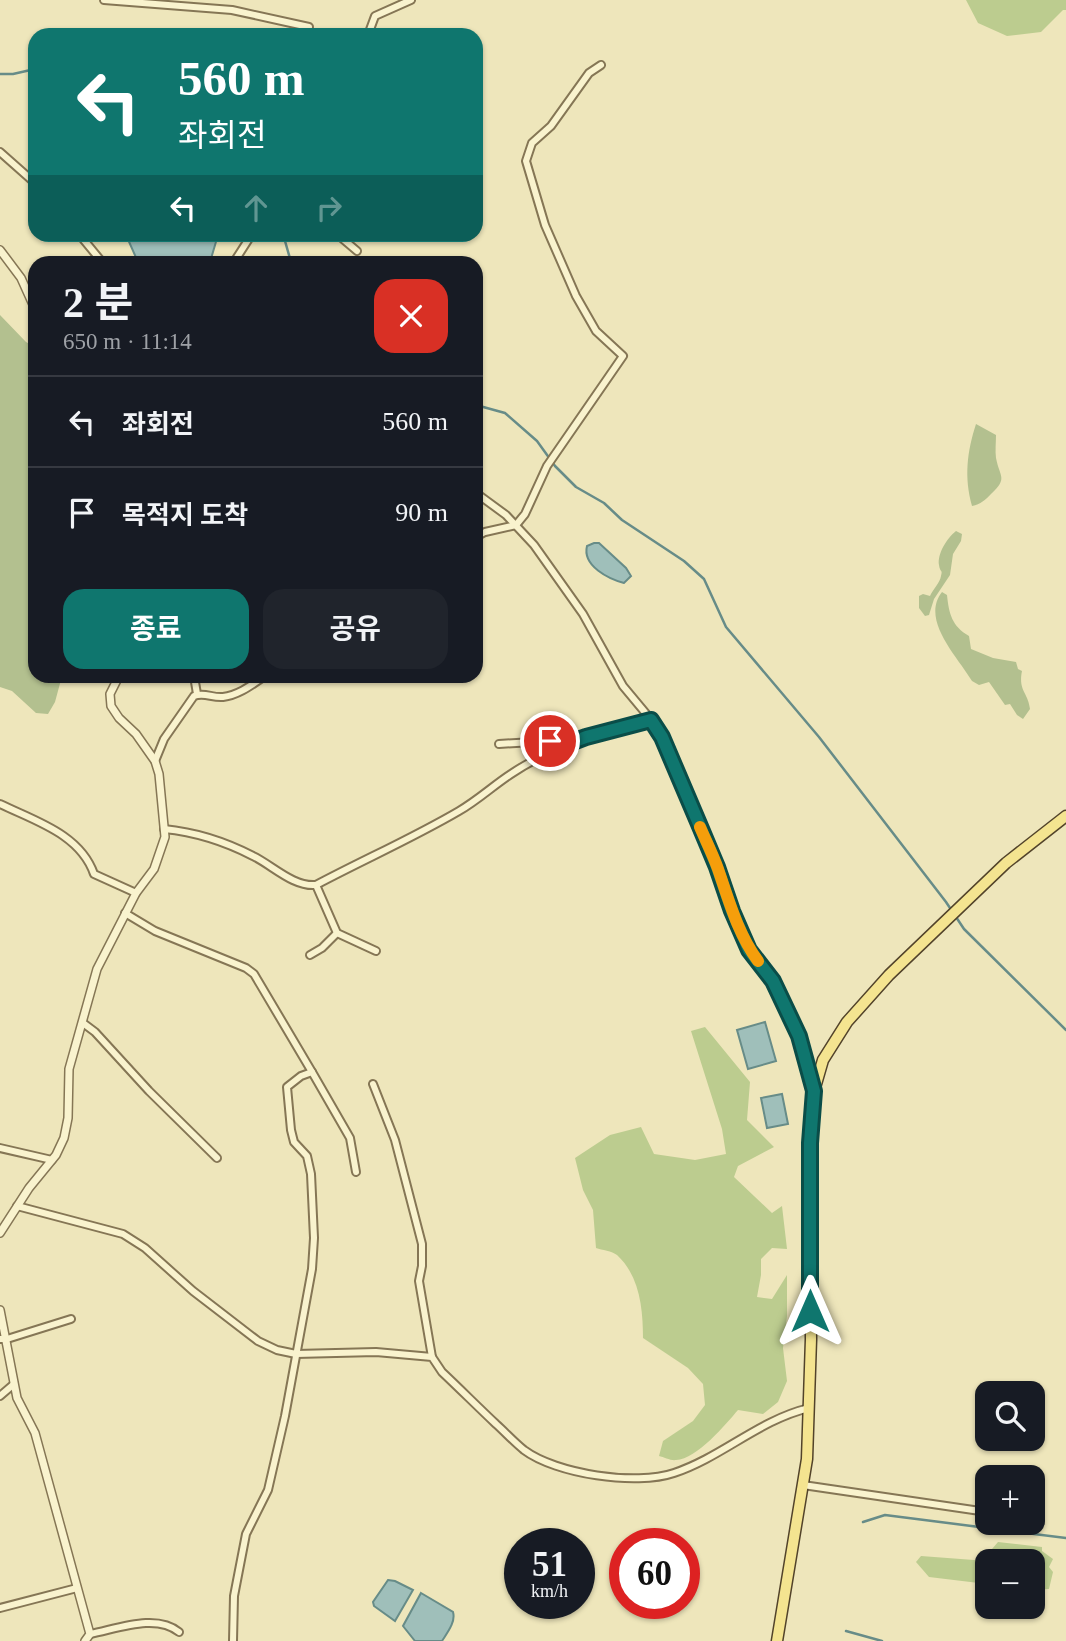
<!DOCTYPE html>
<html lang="ko">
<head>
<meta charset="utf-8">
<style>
  body { margin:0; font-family:"Times New Roman","Noto Sans KR",serif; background:#20242c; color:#f1f3f6; height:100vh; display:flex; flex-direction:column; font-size:26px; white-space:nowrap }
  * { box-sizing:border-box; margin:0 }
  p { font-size:23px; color:#9ea1a6 }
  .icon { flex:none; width:38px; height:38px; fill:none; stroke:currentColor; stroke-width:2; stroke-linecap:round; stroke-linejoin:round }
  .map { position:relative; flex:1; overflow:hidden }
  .side { position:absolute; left:28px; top:256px; width:455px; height:427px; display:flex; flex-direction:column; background:#171b24; border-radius:21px; box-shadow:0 2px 5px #0004 }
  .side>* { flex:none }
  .guide { position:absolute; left:28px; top:28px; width:455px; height:214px; border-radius:21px; box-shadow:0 2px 5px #0004; background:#0f766e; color:#fff; overflow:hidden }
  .fabs { position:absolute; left:975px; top:1381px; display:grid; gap:14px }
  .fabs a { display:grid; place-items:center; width:70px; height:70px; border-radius:14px; background:#171b24; box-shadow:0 2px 5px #0004; font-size:35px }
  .speed { position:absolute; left:504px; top:1528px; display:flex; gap:14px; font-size:35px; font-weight:700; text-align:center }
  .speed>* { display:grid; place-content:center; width:91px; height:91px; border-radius:50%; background:#171b24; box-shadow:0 2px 5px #0004; line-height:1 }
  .speed small { font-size:18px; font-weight:400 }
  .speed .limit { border:10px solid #d22; background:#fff; color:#111 }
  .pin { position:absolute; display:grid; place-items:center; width:60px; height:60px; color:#fff; margin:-30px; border:4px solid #fff; border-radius:50%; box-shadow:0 2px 7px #0007 }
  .me { position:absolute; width:77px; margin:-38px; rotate:0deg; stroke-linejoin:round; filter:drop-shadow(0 0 5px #0008) }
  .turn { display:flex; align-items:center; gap:24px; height:147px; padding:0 35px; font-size:32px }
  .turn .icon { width:91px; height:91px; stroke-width:2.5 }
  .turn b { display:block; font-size:49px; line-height:60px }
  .lanes { display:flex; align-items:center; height:66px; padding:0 35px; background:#0003; justify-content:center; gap:35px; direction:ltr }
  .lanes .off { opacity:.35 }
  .round { display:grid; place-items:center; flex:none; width:74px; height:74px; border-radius:21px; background:#20242c }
  .overview { display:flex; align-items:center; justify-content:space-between; height:119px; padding:0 35px }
  h1 { font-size:42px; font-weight:700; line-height:52px }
  .primary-button { display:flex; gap:14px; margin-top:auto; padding:14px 35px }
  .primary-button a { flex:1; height:80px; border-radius:21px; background:#0f766e; color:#fff; font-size:28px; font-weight:700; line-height:80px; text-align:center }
  .primary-button a+a { background:#20242c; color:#f1f3f6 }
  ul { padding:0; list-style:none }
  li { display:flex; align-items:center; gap:21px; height:91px; padding:0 35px; border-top:2px solid #363941 }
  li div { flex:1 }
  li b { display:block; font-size:26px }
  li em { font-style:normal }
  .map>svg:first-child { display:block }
</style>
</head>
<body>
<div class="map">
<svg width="1066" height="1641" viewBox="0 0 1066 1641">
  <rect width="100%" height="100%" fill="#eee6bb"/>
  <g fill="#bccc8f">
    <polygon points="966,0 1066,0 1066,10 1063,10 1041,32 1007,36 978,23"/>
    <path d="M705 1027 750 1082 747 1120 774 1147 738 1166 734 1177 772 1213 782 1206 787 1249 772 1248 761 1259V1275L757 1297 772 1299 787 1275V1316L783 1348 787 1381 778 1402 763 1414 738 1410C726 1424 697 1459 676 1460 671 1461 664 1457 659 1456L663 1441 693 1421 705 1405 703 1384 688 1368 643 1338C643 1310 640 1276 617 1255 612 1251 602 1250 596 1248L593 1210 583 1190 575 1158 610 1135 641 1127 654 1154 695 1160 726 1154 722 1129 691 1031Z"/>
    <polygon points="998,1542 1042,1547 1042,1551 1053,1559 1049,1567 1053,1572 1049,1589 1033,1590 1032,1561 994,1561 992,1549"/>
    <polygon points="921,1556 987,1561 987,1584 929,1577 916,1562"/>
  </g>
  <g fill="#b3c08f">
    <polygon points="0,315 26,342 35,347 35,676 62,676 55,702 48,714 36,713 12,691 0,687"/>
    <path d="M976 424 996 435C996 442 995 451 996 458 1000 478 1008 478 991 494 985 500 981 504 972 506 964 477 967 452 976 424Z"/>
    <path d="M956 531 962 534 961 541 953 554 950 575 934 599 929 615 925 616 919 608V596L923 594 930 596C933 589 940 583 941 576 943 569 940 573 939 565 937 554 947 538 956 531Z"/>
    <path d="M942 592 947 595C949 614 952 626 969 636L971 649 993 658 1016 662 1018 669 1022 671C1018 691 1028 692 1030 709L1023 719 1017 715 1010 704 1005 705 989 682 979 685 972 681C958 657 920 620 942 592Z"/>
  </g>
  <g fill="#9fbfba" stroke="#678c88" stroke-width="2">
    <polygon points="126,235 218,235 210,262 138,262"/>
    <path d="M594 543H599L626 568 631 576 624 583C609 579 582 566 587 546Z"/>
    <polygon points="765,1022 776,1061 748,1069 737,1030"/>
    <polygon points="782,1094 788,1124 767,1128 761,1098"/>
    <polygon points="388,1580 395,1581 413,1590 395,1621 374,1606 373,1602"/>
    <path d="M421 1593 453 1612C456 1622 447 1633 442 1641H415L403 1626Z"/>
  </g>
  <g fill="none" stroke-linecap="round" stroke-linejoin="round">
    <g stroke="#678c88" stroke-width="2.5">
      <polyline points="0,74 13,74 35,69"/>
      <polyline points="283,234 291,262"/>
      <polyline points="476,405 505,413 537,441 555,466 576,487 604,503 622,520 684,561 704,579 726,627 819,737 946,902 964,929 1066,1030"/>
      <polyline points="863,1522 885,1515 1066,1538"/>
      <polyline points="846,1631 882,1641"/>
    </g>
    <g stroke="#857655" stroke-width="10">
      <g id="minor">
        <polyline points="104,0 232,10 309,27"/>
        <polyline points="368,35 375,16 411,0"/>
        <polyline points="0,152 35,183"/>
        <polyline points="79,234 102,262"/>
        <polyline points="337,234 357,251"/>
        <polyline points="234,262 252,234"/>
        <polyline points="476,493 506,515 534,545 583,614 623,686 653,722 661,737 717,867 731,911 749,950 773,981 798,1036 813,1089"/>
        <polyline points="476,537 485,532 516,525 525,514 547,466 623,356 596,331 576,296 545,225 526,161 532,143 551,126 589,73 601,65"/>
        <polyline points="194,676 197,694"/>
        <polyline points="499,744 550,741 562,746"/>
        <path d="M155 761 164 739 194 696C204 692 212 698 223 697 239 695 253 684 265 676"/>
        <path d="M0 804C35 821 80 834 94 874L136 893"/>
        <path d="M164 829C195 832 226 842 253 856 272 865 293 887 316 885 363 860 413 838 459 811 478 800 494 785 511 774 554 745 602 732 651 720"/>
        <polyline points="316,885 337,933 376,951"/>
        <polyline points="125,913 155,931 246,968 254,974 312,1072 301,1076 287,1087 291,1130 294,1142 307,1156 311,1174 314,1238 312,1269 285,1416 268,1490 246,1534 234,1596 233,1641"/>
        <polyline points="310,955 322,948 337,933"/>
        <polyline points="83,1023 95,1032 149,1091 217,1158"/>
        <polyline points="312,1072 350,1138 356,1172"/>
        <polyline points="373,1084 395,1140 422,1244 422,1266 419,1281 432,1357"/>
        <polyline points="0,1148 52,1160"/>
        <path d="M17 1206 123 1234 145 1248 193 1291 258 1341 277 1350 296 1354 376 1352 432 1357 442 1372C460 1389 478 1407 496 1424 505 1432 514 1442 524 1450 556 1474 636 1486 674 1473 722 1457 759 1420 809 1408"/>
        <polyline points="0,1339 7,1339 71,1319"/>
        <polyline points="0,1396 14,1384"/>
        <polyline points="803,1485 987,1512"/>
        <polyline points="0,1608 77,1588"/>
        <path d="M90 1634C117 1629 156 1613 179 1632"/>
      </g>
    </g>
    <g stroke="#857655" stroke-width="10">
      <g id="tertiary">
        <polyline points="0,250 21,278 35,309"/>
        <polyline points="0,1233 29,1188 56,1155 64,1138 68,1118 69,1069 97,969 136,893 154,869 165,837 159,774 155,761 136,734 119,718 111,706 110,694 119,676"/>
        <polyline points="0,1310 17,1398 35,1433 90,1634 85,1641"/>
      </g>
    </g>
    <g stroke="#52432a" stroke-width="13">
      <polyline id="primary" points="777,1641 807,1459 811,1339 809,1143 814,1091 823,1060 847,1022 889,975 1006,863 1066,816"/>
    </g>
    <use href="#minor" stroke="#f9f3ce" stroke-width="6"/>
    <use href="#tertiary" stroke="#f9f3ce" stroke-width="7"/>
    <use href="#primary" stroke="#f4e490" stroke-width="10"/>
  </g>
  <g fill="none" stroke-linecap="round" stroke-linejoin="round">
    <g stroke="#0a4d48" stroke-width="18">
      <polyline id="route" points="550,741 562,746 586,737 651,720 662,737 699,824 717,867 732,911 749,950 773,981 799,1036 814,1091 810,1143 810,1311"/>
    </g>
    <use href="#route" stroke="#0f766e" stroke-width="12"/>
    <path stroke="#f59e0b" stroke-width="12" d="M700 827C706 841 713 855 718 869 729 901 738 934 758 961"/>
  </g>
</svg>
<div class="fabs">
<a><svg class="icon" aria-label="search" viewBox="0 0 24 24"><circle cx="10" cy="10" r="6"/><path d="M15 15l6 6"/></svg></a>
<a>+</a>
<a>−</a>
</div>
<div class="speed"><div>51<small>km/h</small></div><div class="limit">60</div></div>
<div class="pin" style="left:550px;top:741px;background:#d93025"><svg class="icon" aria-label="arrive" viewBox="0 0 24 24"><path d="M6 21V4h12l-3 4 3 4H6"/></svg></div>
<svg class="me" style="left:810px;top:1311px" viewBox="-20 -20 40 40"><path d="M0-17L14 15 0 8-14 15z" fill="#0f766e" stroke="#fff" stroke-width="4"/></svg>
<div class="guide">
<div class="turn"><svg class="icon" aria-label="left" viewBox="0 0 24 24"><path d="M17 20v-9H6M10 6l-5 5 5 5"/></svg><div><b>560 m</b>좌회전</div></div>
<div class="lanes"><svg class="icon" aria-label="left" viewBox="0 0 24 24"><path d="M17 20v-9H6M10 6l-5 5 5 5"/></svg><svg class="icon off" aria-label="ahead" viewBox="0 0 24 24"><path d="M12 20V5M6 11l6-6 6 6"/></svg><svg class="icon off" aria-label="right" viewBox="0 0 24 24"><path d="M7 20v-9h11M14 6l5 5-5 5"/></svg></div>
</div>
<section class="side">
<div class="overview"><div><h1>2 분</h1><p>650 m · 11:14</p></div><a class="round" style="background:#d93025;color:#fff"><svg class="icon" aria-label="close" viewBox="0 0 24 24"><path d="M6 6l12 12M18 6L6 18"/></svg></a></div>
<ul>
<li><svg class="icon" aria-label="left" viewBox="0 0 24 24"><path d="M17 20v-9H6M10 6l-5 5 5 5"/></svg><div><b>좌회전</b></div><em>560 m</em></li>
<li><svg class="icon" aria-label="arrive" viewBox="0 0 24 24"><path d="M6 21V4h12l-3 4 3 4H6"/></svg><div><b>목적지 도착</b></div><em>90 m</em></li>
</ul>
<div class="primary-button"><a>종료</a><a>공유</a></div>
</section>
</div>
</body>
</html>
